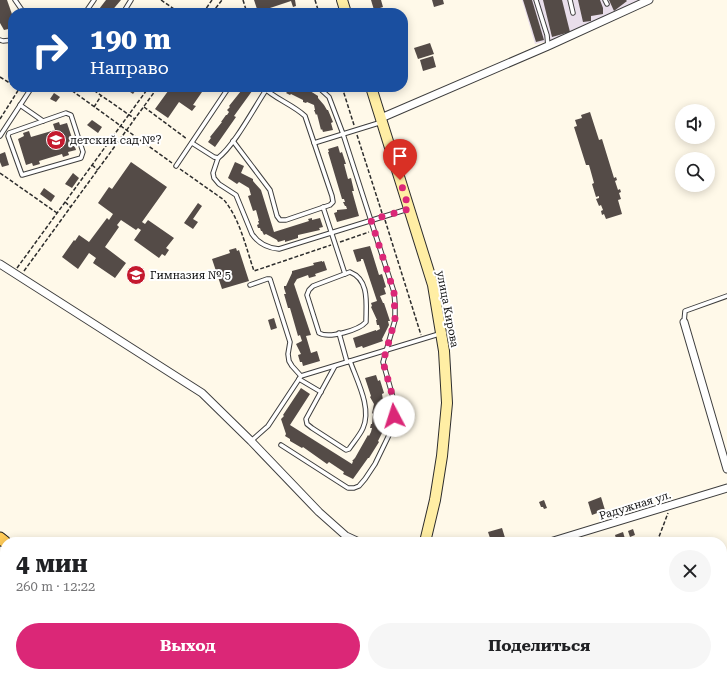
<!DOCTYPE html>
<html lang="ru">
<head>
<meta charset="utf-8">
<style>
  body { margin:0; font-family:"Roboto Serif",serif; background:#f6f6f6; color:#202124; height:100vh; display:flex; flex-direction:column; font-size:15px; white-space:nowrap }
  * { box-sizing:border-box; margin:0 }
  p { font-size:13px; color:#757577 }
  .icon { flex:none; width:22px; height:22px; fill:none; stroke:currentColor; stroke-width:2; stroke-linecap:round; stroke-linejoin:round }
  .map { position:relative; flex:1; overflow:hidden }
  .drawer { position:absolute; left:0px; top:537px; width:727px; height:140px; display:flex; flex-direction:column; background:#fff; border-radius:16px 16px 0 0; box-shadow:0 2px 10px #0003 }
  .drawer>* { flex:none }
  .hud { position:absolute; left:8px; top:8px; width:400px; height:84px; border-radius:16px; box-shadow:0 2px 10px #0003; background:#1a4fa0; color:#fff; overflow:hidden }
  .tools { position:absolute; left:675px; top:104px; display:grid; gap:8px }
  .tools a { display:grid; place-items:center; width:40px; height:40px; border-radius:50%; background:#fff; box-shadow:0 2px 10px #0003; font-size:20px }
  .pin { position:absolute; display:grid; place-items:center; width:34px; height:34px; color:#fff; margin:-41px -17px; border-radius:50% 50% 50% 0; rotate:-45deg; box-shadow:0 0 4px #0007 }
  .pin .icon { rotate:45deg }
  .me { position:absolute; width:44px; margin:-22px; rotate:355deg; stroke-linejoin:round; filter:drop-shadow(0 0 3px #0008) }
  .turn { display:flex; align-items:center; gap:14px; height:84px; padding:0 16px; font-size:18px }
  .turn .icon { width:52px; height:52px; stroke-width:2.5 }
  .turn b { display:block; font-size:28px; line-height:34px }
  .round { display:grid; place-items:center; flex:none; width:42px; height:42px; border-radius:21px; background:#f6f6f6 }
  .summary { display:flex; align-items:center; justify-content:space-between; height:68px; padding:0 16px }
  h1 { font-size:24px; font-weight:700; line-height:30px }
  .primary-button { display:flex; gap:8px; margin-top:auto; padding:8px 16px }
  .primary-button a { flex:1; height:46px; border-radius:24px; background:#db2777; color:#fff; font-size:16px; font-weight:700; line-height:46px; text-align:center }
  .primary-button a+a { background:#f6f6f6; color:#202124 }
  .map>svg:first-child { display:block }
</style>
</head>
<body>
<div class="map">
<svg width="727" height="677" viewBox="0 0 727 677">
  <rect width="100%" height="100%" fill="#fff9e9"/>
  <polygon fill="#e9deeb" points="522,0 639,0 553,40 535,44"/>
  <g fill="#544b47">
    <polygon points="0,0 7,0 13,17 13,28 4,30 0,23"/>
    <polygon points="106,0 121,0 110,13 96,13"/>
    <polygon points="254,0 295,0 296,6 293,7 291,1 258,12"/>
    <polygon points="371,0 381,0 383,7 374,10"/>
    <polygon points="432,0 443,0 444,4 434,7"/>
    <polygon points="523,0 532,0 544,40 536,42"/>
    <polygon points="543,0 562,0 570,32 552,37"/>
    <polygon points="578,0 600,0 603,8 603,14 591,16 591,21 583,22"/>
    <polygon points="609,0 626,0 627,1 614,11"/>
    <polygon points="403,42 406,51 403,52"/>
    <polygon points="430,43 434,54 418,59 414,48"/>
    <polygon points="433,56 436,67 423,71 420,60"/>
    <polygon points="123,87 138,87 133,94"/>
    <polygon points="171,87 198,87 197,88 202,92 193,105 196,106 192,111 179,102 168,118 155,109"/>
    <polygon points="242,87 255,87 234,116 236,117 215,147 208,142 211,138 210,137 222,122 221,122 226,115 227,115 229,112 227,110 230,107 229,106 241,91 239,90"/>
    <polygon points="280,87 300,87 306,90 307,89 318,96 318,98 324,105 327,110 328,110 333,122 331,123 333,130 323,132 322,129 321,130 317,114 316,115 314,110 315,110 314,105 307,102 306,103 303,102 303,100 291,94 290,95 286,93 287,92"/>
    <polygon points="54,93 60,97 56,102 50,99"/>
    <polygon points="590,112 599,140 602,139 614,178 616,177 617,180 615,181 618,190 620,189 621,192 619,193 621,199 618,200 622,214 606,219 604,214 602,215 601,211 603,210 601,205 599,206 596,199 599,198 599,196 596,197 592,184 594,183 589,165 586,165 574,127 577,126 575,120 582,118 581,115"/>
    <polygon points="92,120 102,127 98,133 87,125"/>
    <polygon points="59,122 60,125 67,123 76,150 68,152 69,155 63,157 62,154 39,161 40,164 33,166 32,163 26,165 18,139 24,136 23,133 29,131 31,137 55,130 53,124"/>
    <polygon points="338,146 340,153 342,152 346,164 344,164 348,179 351,178 354,191 352,191 359,216 337,222 334,213 337,212 337,210 347,209 346,206 345,206 343,202 345,202 344,199 342,199 328,152 329,152 328,149"/>
    <polygon points="5,152 9,165 2,167 0,162 0,154"/>
    <polygon points="131,162 167,187 142,222 145,224 148,220 174,238 166,248 169,250 165,256 162,254 159,258 134,240 141,230 138,228 136,230 121,220 117,225 119,227 105,247 126,263 115,278 93,263 96,258 89,253 78,269 62,257 74,240 75,241 79,235 89,242 107,218 109,220 113,214 98,203 109,187 112,189"/>
    <polygon points="235,162 244,166 241,173 253,179 253,181 261,190 274,232 309,221 308,219 312,218 312,220 320,218 323,227 319,228 320,230 298,235 298,238 285,242 285,240 278,242 277,240 266,234 264,235 262,231 261,231 260,228 258,228 257,225 259,224 258,221 259,221 256,210 253,211 248,196 251,195 249,188 239,182 237,184 228,178"/>
    <polygon points="73,173 79,178 72,188 65,184"/>
    <polygon points="44,188 55,196 51,202 40,194"/>
    <polygon points="198,203 202,206 193,219 198,222 193,229 184,223"/>
    <polygon points="370,246 379,275 382,274 386,287 384,288 386,294 380,296 383,303 384,303 390,321 388,321 389,325 382,339 383,341 363,348 362,346 356,348 353,338 376,330 376,331 380,329 379,325 377,325 376,320 377,320 371,307 372,306 371,303 377,301 363,259 361,259 361,261 357,262 353,250"/>
    <polygon points="236,248 237,251 239,250 249,281 222,289 212,259 230,253 229,250"/>
    <polygon points="322,261 322,262 324,261 327,270 315,274 316,276 309,278 308,275 297,279 294,284 311,335 306,336 311,353 317,351 320,361 303,366 302,362 300,362 298,355 301,354 296,344 302,341 300,335 298,336 290,308 288,308 284,294 286,294 284,288 284,286 286,286 292,273 292,271 314,265 313,263"/>
    <polygon points="274,318 277,328 271,330 268,320"/>
    <polygon points="376,375 378,381 380,380 384,393 382,394 384,406 384,413 386,414 385,426 383,426 382,433 378,441 379,442 369,458 368,458 353,479 343,474 344,472 329,462 327,464 303,447 302,448 290,441 290,439 285,436 286,434 281,419 284,416 283,415 301,388 310,394 290,425 352,464 353,461 352,461 355,458 368,435 369,436 371,432 372,428 370,428 371,424 372,424 373,414 372,413 374,404 370,397 371,396 365,378"/>
    <polygon points="601,497 605,510 592,515 588,502"/>
    <polygon points="544,500 547,508 544,509 543,507 541,507 539,502"/>
    <polygon points="502,528 506,541 494,542 493,537 490,538 488,532"/>
    <polygon points="633,529 635,535 630,537 628,531"/>
    <polygon points="623,532 626,542 617,542 615,535"/>
  </g>
  <g fill="none" stroke-linecap="round" stroke-linejoin="round">
    <g stroke="#3e3e3e" stroke-width="5.5">
      <g id="lane">
        <polyline points="15,0 24,13"/>
        <polyline points="536,0 547,35 548,46"/>
        <polyline points="570,0 573,13"/>
        <polyline points="605,0 607,4"/>
        <polyline points="85,13 94,0"/>
        <polyline points="123,13 131,0"/>
        <polyline points="0,40 3,41 13,40"/>
        <polyline points="20,105 43,121"/>
        <polygon points="66,113 71,115 83,152 81,158 22,175 8,136 9,133"/>
        <polyline points="0,136 32,87"/>
        <path d="M233 141 270 190 277 216 280 220H286L330 205 333 202 332 196 305 116C292 104 275 99 263 87"/>
        <path d="M192 143 214 157 218 158C234 146 254 108 266 90"/>
        <polyline points="314,143 382,122"/>
        <path d="M218 158 213 173 214 178 219 184 236 195 252 234C258 243 267 248 279 249L408 209"/>
        <polyline points="176,166 229,87"/>
        <polyline points="323,207 345,274"/>
        <path d="M350 272C370 280 366 304 366 322 359 330 329 339 319 333L307 295 309 290 313 286Z"/>
        <polyline points="250,285 267,279 270,279 290,342 288,354 289,361 292,366 301,376"/>
        <polyline points="684,322 685,311 727,296"/>
        <polyline points="339,333 347,362"/>
        <path d="M335 366 306 419 307 424 312 428 346 450 349 449C353 443 360 435 363 428 372 408 357 381 350 361"/>
        <polyline points="299,379 321,392"/>
        <polyline points="251,441 268,426 301,376 439,334"/>
        <polyline points="281,445 348,488 354,488 359,486 365,479 375,464 390,433 394,416 394,401 383,362 395,320 395,304 394,292 343,134 329,97 318,87"/>
      </g>
    </g>
    <g stroke="#3e3e3e" stroke-width="9">
      <g id="street">
        <polyline points="381,118 548,46 649,0"/>
        <polyline points="0,264 202,393 251,441 319,512 346,536 359,542"/>
        <polyline points="684,322 727,469"/>
        <polyline points="550,542 727,488"/>
      </g>
    </g>
    <g stroke="#2d2d2d" stroke-width="12">
      <g id="secondary">
        <polyline points="342,0 346,13"/>
        <polyline points="371,87 433,285 444,351 447,403 442,456 435,500 425,542"/>
        <polyline points="386,677 387,672"/>
      </g>
    </g>
    <g stroke="#1c1c1c" stroke-width="13">
      <g id="primary">
        <polyline points="0,538 5,542"/>
        <polyline points="145,672 150,677"/>
      </g>
    </g>
    <g stroke="#2d2d2d" stroke-width="1.5" stroke-dasharray="4 2" stroke-linecap="butt">
      <polyline points="161,0 180,13"/>
      <polyline points="243,0 247,13"/>
      <polyline points="315,0 319,13"/>
      <polyline points="203,13 212,0"/>
      <polyline points="212,13 222,0"/>
      <polyline points="251,13 255,12 256,13"/>
      <polyline points="0,77 13,85"/>
      <polyline points="16,87 22,91"/>
      <polyline points="67,87 172,163"/>
      <polyline points="89,87 135,119"/>
      <polyline points="342,87 354,125"/>
      <polyline points="94,107 101,96"/>
      <polyline points="144,107 187,139"/>
      <polyline points="0,119 19,89"/>
      <polyline points="357,135 382,213"/>
      <polyline points="92,165 98,170"/>
      <path d="M180 169 224 200C240 219 246 248 254 271L331 245"/>
      <polyline points="0,173 57,213"/>
      <polyline points="65,202 71,207"/>
      <polyline points="385,220 421,335"/>
      <polyline points="340,242 369,232"/>
      <polyline points="17,268 149,87"/>
      <polyline points="24,271 158,87"/>
      <polyline points="657,542 668,513"/>
    </g>
    <use href="#lane" stroke="#fff" stroke-width="3.5"/>
    <use href="#street" stroke="#fff" stroke-width="7"/>
    <use href="#secondary" stroke="#ffeea4" stroke-width="10"/>
    <use href="#primary" stroke="#ffcb59" stroke-width="11"/>
  </g>
  <g fill="none" stroke-linecap="round" stroke-linejoin="round">
    <polyline stroke="#db2777" stroke-width="7" stroke-dasharray="0 12.6" points="394,416 394,401 383,362 395,320 394,292 371,220 409,209 400,180"/>
  </g>
  <defs>
    <g id="school-disc" transform="scale(1)"><circle r="9.5" fill="#c4192e" stroke="#fff"/><path d="M0-5L7-2L0 1L-7-2ZM-4 1L0 2.5L4 1V4Q0 6-4 4Z" fill="#fff"/></g>
  </defs>
  <g fill-rule="evenodd">
    <use href="#school-disc" x="56" y="140"/>
    <use href="#school-disc" x="136" y="275"/>
  </g>
  <g text-anchor="middle" stroke-width="4" stroke-linejoin="round" paint-order="stroke">
    <g font-size="11" fill="#0b0b0b" stroke="#fff" text-anchor="start">
      <text x="70" y="144">детский сад №?</text>
      <text x="150" y="279">Гимназия № 5</text>
    </g>
    <g font-size="11" fill="#0b0b0b" stroke="#fff">
      <text transform="translate(448 309) rotate(79)" y="4">улица Кирова</text>
      <text transform="translate(635 505) rotate(-17)" y="4">Радужная ул.</text>
    </g>
  </g>
</svg>
<div class="tools">
<a><svg class="icon" aria-label="sound" viewBox="0 0 24 24"><path d="M4 9h4l5-4v14l-5-4H4zM17 9q2 3 0 6"/></svg></a>
<a><svg class="icon" aria-label="search" viewBox="0 0 24 24"><circle cx="10" cy="10" r="6"/><path d="M15 15l6 6"/></svg></a>
</div>
<div class="pin" style="left:400px;top:180px;background:#d93025"><svg class="icon" aria-label="arrive" viewBox="0 0 24 24"><path d="M6 21V4h12l-3 4 3 4H6"/></svg></div>
<svg class="me" style="left:394px;top:416px" viewBox="-20 -20 40 40"><circle r="19" fill="#fff"/><path d="M0-13L10 11 0 6-10 11z" fill="#db2777"/></svg>
<div class="hud">
<div class="turn"><svg class="icon" aria-label="right" viewBox="0 0 24 24"><path d="M7 20v-9h11M14 6l5 5-5 5"/></svg><div><b>190 m</b>Направо</div></div>
</div>
<section class="drawer">
<div class="summary"><div><h1>4 мин</h1><p>260 m · 12:22</p></div><a class="round"><svg class="icon" aria-label="close" viewBox="0 0 24 24"><path d="M6 6l12 12M18 6L6 18"/></svg></a></div>
<div class="primary-button"><a>Выход</a><a>Поделиться</a></div>
</section>
</div>
</body>
</html>
